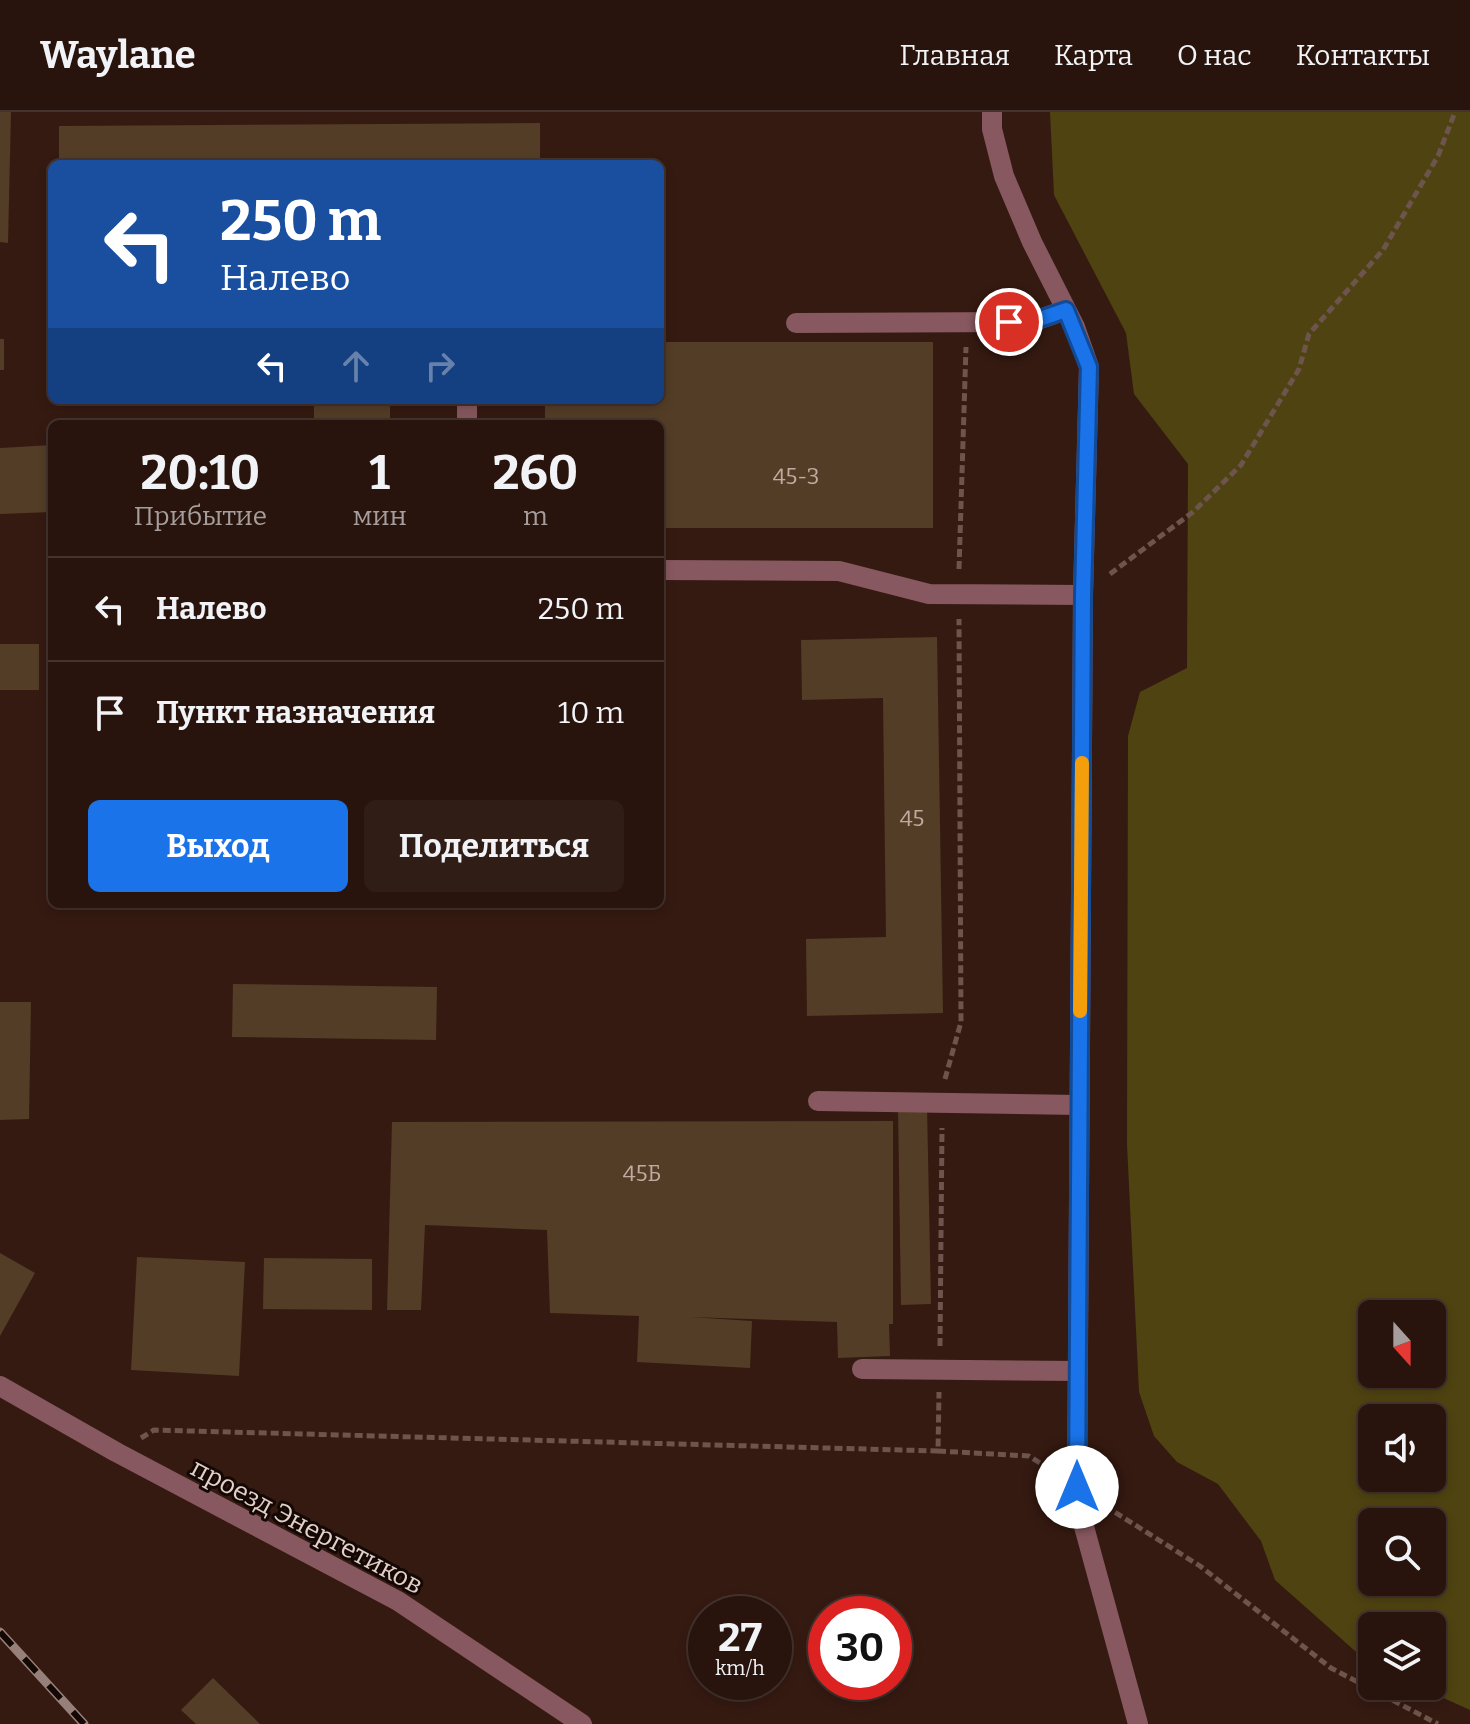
<!DOCTYPE html>
<html lang="ru">
<head>
<meta charset="utf-8">
<style>
  body { margin:0; font-family:Bitter,serif; background:#301d16; color:#f1f3f6; height:100vh; display:flex; flex-direction:column; font-size:30px; white-space:nowrap }
  * { box-sizing:border-box; margin:0 }
  p { font-size:26px; color:#a59e9d }
  .icon { flex:none; width:44px; height:44px; fill:none; stroke:currentColor; stroke-width:2; stroke-linecap:round; stroke-linejoin:round }
  .map { position:relative; flex:1; overflow:hidden }
  .details { position:absolute; left:48px; top:308px; width:616px; height:488px; display:flex; flex-direction:column; background:#28140d; border-radius:12px; box-shadow:0 4px 12px #0003,0 0 0 2px #44332e }
  .details>* { flex:none }
  .banner { position:absolute; left:48px; top:48px; width:616px; height:244px; border-radius:12px; box-shadow:0 4px 12px #0003,0 0 0 2px #44332e; background:#1a4fa0; color:#fff; overflow:hidden }
  .needle { width:52px; rotate:159deg }
  .tools { position:absolute; left:1358px; top:1188px; display:grid; gap:16px }
  .tools a { display:grid; place-items:center; width:88px; height:88px; border-radius:12px; background:#28140d; box-shadow:0 4px 12px #0003,0 0 0 2px #44332e; font-size:40px }
  .speed { position:absolute; left:688px; top:1484px; display:flex; gap:16px; font-size:40px; font-weight:700; text-align:center }
  .speed>* { display:grid; place-content:center; width:104px; height:104px; border-radius:50%; background:#28140d; box-shadow:0 4px 12px #0003,0 0 0 2px #44332e; line-height:1 }
  .speed small { font-size:20px; font-weight:400 }
  .speed .limit { border:12px solid #d22; background:#fff; color:#111 }
  .pin { position:absolute; display:grid; place-items:center; width:68px; height:68px; color:#fff; margin:-34px; border:4px solid #fff; border-radius:50%; box-shadow:0 2px 8px #0007 }
  .me { position:absolute; width:88px; margin:-44px; rotate:0deg; stroke-linejoin:round; filter:drop-shadow(0 0 6px #0008) }
  .turn { display:flex; align-items:center; gap:28px; height:168px; padding:0 40px; font-size:36px }
  .turn .icon { width:104px; height:104px; stroke-width:2.5 }
  .turn b { display:block; font-size:56px; line-height:68px }
  .lanes { display:flex; align-items:center; height:76px; padding:0 40px; background:#0003; justify-content:center; gap:40px; direction:ltr }
  .lanes .off { opacity:.35 }
  .eta { display:flex; justify-content:space-evenly; align-items:center; height:136px; text-align:center }
  .eta b { font-size:48px; font-weight:700; line-height:56px }
  .cta { display:flex; gap:16px; margin-top:auto; padding:16px 40px }
  .cta a { flex:1; height:92px; border-radius:12px; background:#1a73e8; color:#fff; font-size:32px; font-weight:700; line-height:92px; text-align:center }
  .cta a+a { background:#301d16; color:#f1f3f6 }
  ul { padding:0; list-style:none }
  li { display:flex; align-items:center; gap:24px; height:104px; padding:0 40px; border-top:2px solid #44332e }
  li div { flex:1 }
  li b { display:block; font-size:30px }
  li em { font-style:normal }
  header { display:flex; align-items:center; gap:48px; box-sizing:border-box; height:112px; padding:0 40px; background:#28140d; border-bottom:2px solid #44332e }
  header strong { font-size:38px }
  nav { display:flex; gap:44px; margin-inline-start:auto; font-size:28px }
  .map>svg:first-child { display:block }
</style>
</head>
<body>
<header>
<strong>Waylane</strong>
<nav><a>Главная</a><a>Карта</a><a>О нас</a><a>Контакты</a></nav>
</header>
<div class="map">
<svg width="1470" height="1612" viewBox="0 0 1470 1612">
  <rect width="100%" height="100%" fill="#351a11"/>
  <path fill="#4f4311" fill-rule="evenodd" d="M1050 0H1470V1598L1417 1574H1432V1514H1372V1554L1275 1468 1261 1429 1218 1372 1177 1350 1154 1324 1139 1280 1127 1032 1128 624 1140 580 1187 556 1188 352 1134 282 1126 221 1054 83ZM1372 1202H1432V1262H1372ZM1372 1306H1432V1366H1372ZM1372 1410H1432V1470H1372Z"/>
  <g fill="#533d26">
    <polygon points="0,0 11,0 8,131 0,130"/>
    <polygon points="540,11 540,52 59,52 59,14"/>
    <rect x="0" y="227" width="4" height="31"/>
    <polygon points="660,230 933,230 933,416 660,416 660,312 545,312 545,288 660,288"/>
    <rect x="314" y="288" width="76" height="24"/>
    <polygon points="52,333 52,400 0,402 0,336"/>
    <polygon points="937,525 943,901 807,904 806,827 886,825 883,586 802,588 801,528"/>
    <rect x="0" y="532" width="39" height="46"/>
    <polygon points="233,872 437,875 436,928 232,925"/>
    <polygon points="0,890 31,890 29,1007 0,1008"/>
    <polygon points="927,994 931,1192 901,1193 898,995"/>
    <polygon points="893,1009 893,1212 889,1212 890,1244 838,1246 837,1210 690,1205 752,1209 750,1256 637,1250 639,1204 550,1201 547,1118 425,1113 421,1198 387,1198 392,1010"/>
    <polygon points="0,1141 35,1161 0,1224"/>
    <polygon points="137,1145 245,1150 239,1264 131,1258"/>
    <polygon points="264,1146 372,1147 372,1198 263,1197"/>
    <polygon points="213,1566 260,1612 196,1612 181,1598"/>
  </g>
  <g fill="none" stroke-linecap="round" stroke-linejoin="round">
    <g stroke="#6d544c" stroke-width="5" stroke-dasharray="8 4" stroke-linecap="butt">
      <polyline points="959,457 966,235"/>
      <polyline points="1110,462 1193,400 1241,353 1299,257 1309,222 1383,138 1438,44 1455,0"/>
      <polyline points="945,967 961,910 959,507"/>
      <polyline points="940,1234 942,1016"/>
      <polyline points="141,1326 154,1318 938,1339 939,1280"/>
      <polyline points="938,1339 1029,1344 1051,1358"/>
      <polyline points="1105,1394 1200,1454 1331,1556 1438,1612"/>
    </g>
    <g stroke="#87585f" stroke-width="20">
      <polyline points="992,0 992,17 1004,64 1032,130 1075,215 1089,255 1083,483 1077,1389 1138,1612"/>
      <polyline points="796,211 1031,210 1066,198"/>
      <polyline points="467,312 467,288"/>
      <polyline points="660,458 839,459 929,482 1083,483"/>
      <polyline points="818,989 1079,993"/>
      <polyline points="862,1257 1078,1259"/>
      <polyline points="0,1274 116,1340 398,1489 582,1612"/>
    </g>
    <g stroke="#978079" stroke-width="9">
      <polyline id="rail" points="0,1520 84,1612"/>
    </g>
    <use href="#rail" stroke="#140805" stroke-width="6" stroke-dasharray="18" stroke-linecap="butt"/>
  </g>
  <g fill="none" stroke-linecap="round" stroke-linejoin="round">
    <g stroke="#114b97" stroke-width="20">
      <polyline id="route" points="1009,210 1031,210 1066,198 1089,255 1083,483 1077,1375"/>
    </g>
    <use href="#route" stroke="#1a73e8" stroke-width="14"/>
    <polyline stroke="#f59e0b" stroke-width="14" points="1080,899 1082,651"/>
  </g>
  <g text-anchor="middle" stroke-width="6" stroke-linejoin="round" paint-order="stroke">
    <g font-size="22" fill="#c0aba1">
      <text x="796" y="372">45-3</text>
      <text x="912" y="714">45</text>
      <text x="642" y="1069">45Б</text>
    </g>
    <g font-size="26" fill="#e4d0ca" stroke="#140805">
      <text transform="translate(307 1414) rotate(28)" y="9">проезд Энергетиков</text>
    </g>
  </g>
</svg>
<div class="tools">
<a><svg class="needle" viewBox="-14 -14 28 28"><path d="M0-13l5 13h-10z" fill="#e53935"/><path d="M0 13l5-13h-10z" fill="#a59e9d"/></svg></a>
<a><svg class="icon" aria-label="sound" viewBox="0 0 24 24"><path d="M4 9h4l5-4v14l-5-4H4zM17 9q2 3 0 6"/></svg></a>
<a><svg class="icon" aria-label="search" viewBox="0 0 24 24"><circle cx="10" cy="10" r="6"/><path d="M15 15l6 6"/></svg></a>
<a><svg class="icon" aria-label="layers" viewBox="0 0 24 24"><path d="M12 4l9 5-9 5-9-5zM3 14l9 5 9-5"/></svg></a>
</div>
<div class="speed"><div>27<small>km/h</small></div><div class="limit">30</div></div>
<div class="pin" style="left:1009px;top:210px;background:#d93025"><svg class="icon" aria-label="arrive" viewBox="0 0 24 24"><path d="M6 21V4h12l-3 4 3 4H6"/></svg></div>
<svg class="me" style="left:1077px;top:1375px" viewBox="-20 -20 40 40"><circle r="19" fill="#fff"/><path d="M0-13L10 11 0 6-10 11z" fill="#1a73e8"/></svg>
<div class="banner">
<div class="turn"><svg class="icon" aria-label="left" viewBox="0 0 24 24"><path d="M17 20v-9H6M10 6l-5 5 5 5"/></svg><div><b>250 m</b>Налево</div></div>
<div class="lanes"><svg class="icon" aria-label="left" viewBox="0 0 24 24"><path d="M17 20v-9H6M10 6l-5 5 5 5"/></svg><svg class="icon off" aria-label="ahead" viewBox="0 0 24 24"><path d="M12 20V5M6 11l6-6 6 6"/></svg><svg class="icon off" aria-label="right" viewBox="0 0 24 24"><path d="M7 20v-9h11M14 6l5 5-5 5"/></svg></div>
</div>
<section class="details">
<div class="eta">
<div><b>20:10</b><p>Прибытие</p></div>
<div><b>1</b><p>мин</p></div>
<div><b>260</b><p>m</p></div>
</div>
<ul>
<li><svg class="icon" aria-label="left" viewBox="0 0 24 24"><path d="M17 20v-9H6M10 6l-5 5 5 5"/></svg><div><b>Налево</b></div><em>250 m</em></li>
<li><svg class="icon" aria-label="arrive" viewBox="0 0 24 24"><path d="M6 21V4h12l-3 4 3 4H6"/></svg><div><b>Пункт назначения</b></div><em>10 m</em></li>
</ul>
<div class="cta"><a>Выход</a><a>Поделиться</a></div>
</section>
</div>
</body>
</html>
